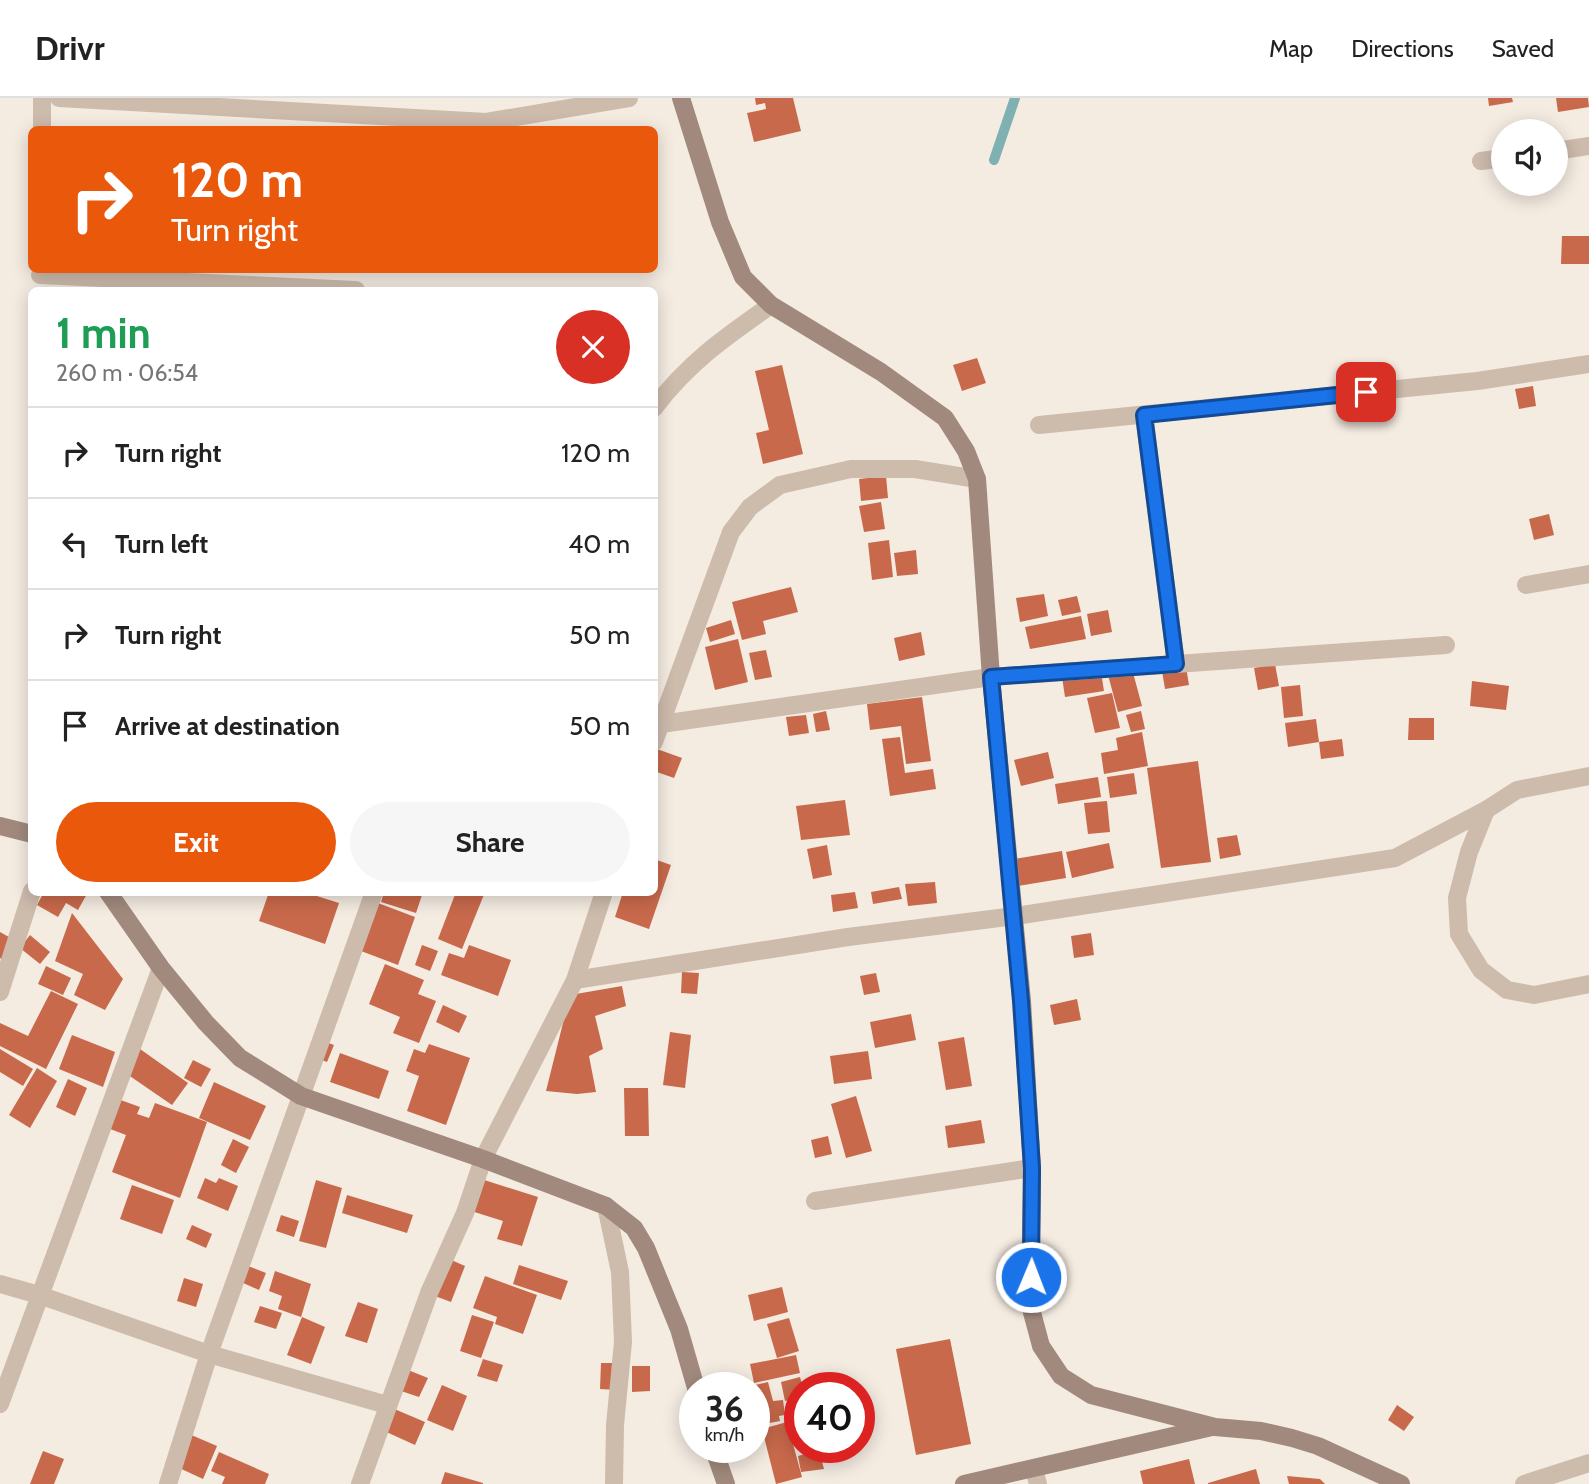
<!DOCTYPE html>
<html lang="en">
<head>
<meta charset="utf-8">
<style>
  body { margin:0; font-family:Cabin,sans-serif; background:#f6f6f6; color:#222; height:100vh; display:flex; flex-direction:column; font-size:26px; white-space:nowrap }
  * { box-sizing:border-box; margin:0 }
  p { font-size:23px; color:#767676 }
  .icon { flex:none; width:38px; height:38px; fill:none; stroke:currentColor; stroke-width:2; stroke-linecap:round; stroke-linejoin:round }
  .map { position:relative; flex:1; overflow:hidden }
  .drawer { position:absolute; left:28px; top:189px; width:630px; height:609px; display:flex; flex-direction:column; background:#fff; border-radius:10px; box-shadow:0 4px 18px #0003 }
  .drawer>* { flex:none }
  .guide { position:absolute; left:28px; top:28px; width:630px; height:147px; border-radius:10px; box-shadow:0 4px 18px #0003; background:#ea580c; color:#fff; overflow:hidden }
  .buttons { position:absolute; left:1491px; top:21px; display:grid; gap:14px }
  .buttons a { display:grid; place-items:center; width:77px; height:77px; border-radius:50%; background:#fff; box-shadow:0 4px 18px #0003; font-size:35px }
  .speed { position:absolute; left:679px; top:1274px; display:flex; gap:14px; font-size:35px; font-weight:700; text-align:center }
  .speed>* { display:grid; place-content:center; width:91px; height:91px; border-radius:50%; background:#fff; box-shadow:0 4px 18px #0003; line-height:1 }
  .speed small { font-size:18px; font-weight:400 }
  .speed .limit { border:10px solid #d22; background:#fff; color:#111 }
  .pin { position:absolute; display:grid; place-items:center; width:60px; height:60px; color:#fff; margin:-30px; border-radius:14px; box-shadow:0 4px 10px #0006 }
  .me { position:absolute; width:77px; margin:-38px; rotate:1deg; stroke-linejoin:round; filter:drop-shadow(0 0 5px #0008) }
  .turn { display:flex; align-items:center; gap:24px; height:147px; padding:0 28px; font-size:32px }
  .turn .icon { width:91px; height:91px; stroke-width:2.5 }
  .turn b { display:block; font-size:49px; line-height:60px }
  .round { display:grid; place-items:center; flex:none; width:74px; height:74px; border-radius:37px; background:#f6f6f6 }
  .head { display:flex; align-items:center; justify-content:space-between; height:119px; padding:0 28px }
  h1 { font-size:42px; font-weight:700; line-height:52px; color:#1e9e55 }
  .cta { display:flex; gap:14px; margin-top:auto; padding:14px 28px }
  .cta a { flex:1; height:80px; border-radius:42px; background:#ea580c; color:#fff; font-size:28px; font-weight:700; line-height:80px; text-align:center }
  .cta a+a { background:#f6f6f6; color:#222 }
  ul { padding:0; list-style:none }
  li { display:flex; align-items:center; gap:21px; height:91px; padding:0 28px; border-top:2px solid #e0e0e0 }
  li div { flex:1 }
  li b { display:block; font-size:26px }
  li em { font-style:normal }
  header { display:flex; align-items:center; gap:42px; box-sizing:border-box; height:98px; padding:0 35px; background:#fff; border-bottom:2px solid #e0e0e0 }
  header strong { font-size:33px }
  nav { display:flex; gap:38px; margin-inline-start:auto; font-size:24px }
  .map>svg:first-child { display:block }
</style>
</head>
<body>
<header>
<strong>Drivr</strong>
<nav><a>Map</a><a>Directions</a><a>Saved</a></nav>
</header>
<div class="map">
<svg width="1589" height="1386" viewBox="0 0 1589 1386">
  <rect width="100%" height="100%" fill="#f4ebe1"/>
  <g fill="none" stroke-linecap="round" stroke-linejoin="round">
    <polyline stroke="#7fb0b2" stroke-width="10" points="994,62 1015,0"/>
  </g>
  <g fill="#c8694b">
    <polygon points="755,0 793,0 801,33 754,44 747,15 766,11 765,5 756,7"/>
    <polygon points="1488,0 1512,0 1513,4 1489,8"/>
    <polygon points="1556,0 1588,0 1589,9 1558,14"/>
    <polygon points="1562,138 1589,138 1589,166 1561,166"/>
    <polygon points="977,260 986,285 962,293 953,267"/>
    <polygon points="782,267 803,356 763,366 756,335 769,332 755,273"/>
    <polygon points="1533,288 1536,308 1519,311 1515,291"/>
    <polygon points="886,378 888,400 861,403 859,381"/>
    <polygon points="881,404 885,431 864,434 859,408"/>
    <polygon points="1549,416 1554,437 1534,442 1529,421"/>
    <polygon points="889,442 893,479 872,482 868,445"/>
    <polygon points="916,452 918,476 897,478 894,455"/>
    <polygon points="791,489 798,514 763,523 766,536 742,542 732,504"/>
    <polygon points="1044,496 1048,518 1020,524 1016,500"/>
    <polygon points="1077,498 1081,514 1062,518 1058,502"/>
    <polygon points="1108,512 1112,534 1091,538 1087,516"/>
    <polygon points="1081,518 1086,541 1030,551 1025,529"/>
    <polygon points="731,522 735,536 710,544 706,530"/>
    <polygon points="921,534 925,557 899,563 894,540"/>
    <polygon points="738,541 748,584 715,592 705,549"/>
    <polygon points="766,552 772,579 755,582 749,555"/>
    <polygon points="1275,566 1279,588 1258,592 1254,570"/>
    <polygon points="1186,569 1189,587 1165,591 1162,573"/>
    <polygon points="1132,571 1142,608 1118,614 1108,577"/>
    <polygon points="1101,574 1104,593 1065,599 1062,579"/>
    <polygon points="1472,583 1509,588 1506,612 1470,608"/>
    <polygon points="1300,587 1303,618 1284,620 1281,589"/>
    <polygon points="1112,595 1120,630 1095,635 1087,600"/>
    <polygon points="922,599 931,663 906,666 901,628 870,632 867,606"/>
    <polygon points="826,613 830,632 816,634 813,616"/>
    <polygon points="1141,613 1145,631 1131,634 1126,617"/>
    <polygon points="806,617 809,635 789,638 786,619"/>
    <polygon points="1409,620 1434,620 1434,642 1408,642"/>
    <polygon points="1316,621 1319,644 1288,649 1285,625"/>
    <polygon points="1142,634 1148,668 1104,676 1101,655 1118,652 1116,640"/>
    <polygon points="900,639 905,675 933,671 936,691 890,698 882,641"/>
    <polygon points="1342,641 1344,658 1321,661 1319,644"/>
    <polygon points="657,651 682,660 674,680 654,673"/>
    <polygon points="1048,654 1054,680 1021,688 1014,662"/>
    <polygon points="1198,663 1211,764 1161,770 1147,670"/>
    <polygon points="1134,675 1137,696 1110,700 1107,679"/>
    <polygon points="1098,679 1101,699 1058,706 1055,686"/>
    <polygon points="845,702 850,737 801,742 796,708"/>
    <polygon points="1107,703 1110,734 1088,736 1084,705"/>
    <polygon points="1237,737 1241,757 1220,761 1217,740"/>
    <polygon points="1109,745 1114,770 1072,780 1066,754"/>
    <polygon points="827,747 832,777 813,781 807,751"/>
    <polygon points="1062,753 1066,780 1018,788 1014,761"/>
    <polygon points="654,761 671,767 649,831 615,819 623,794 654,794"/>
    <polygon points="935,784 937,805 908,808 905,786"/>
    <polygon points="899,789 902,801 873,806 871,794"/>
    <polygon points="44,794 88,794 78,812 66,805 58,819 37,807"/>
    <polygon points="269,794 304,794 339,805 325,846 259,823"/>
    <polygon points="384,794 415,794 422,797 416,815 381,804"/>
    <polygon points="456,794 485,794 462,851 438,841"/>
    <polygon points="855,794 858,810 833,814 831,797"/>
    <polygon points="378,805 415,819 398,867 361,853"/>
    <polygon points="72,815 123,881 105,912 74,897 83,876 55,863"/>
    <polygon points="0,834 16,843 4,863 0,860"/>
    <polygon points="1091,835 1094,857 1074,860 1071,838"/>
    <polygon points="30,837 50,854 40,866 20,850"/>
    <polygon points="422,847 438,853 430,873 415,867"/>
    <polygon points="469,847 511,862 498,898 441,877 449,855 464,860"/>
    <polygon points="385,866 424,882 418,896 436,903 419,945 393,935 400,919 369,906"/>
    <polygon points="46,868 71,880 63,897 38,886"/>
    <polygon points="682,874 699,875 697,896 681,895"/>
    <polygon points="876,875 880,894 864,897 860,878"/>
    <polygon points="622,888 626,908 595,918 603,951 589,958 596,994 577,996 546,993 570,897"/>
    <polygon points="51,893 78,906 46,971 0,948 0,925 28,938"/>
    <polygon points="1077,901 1081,922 1054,927 1050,907"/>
    <polygon points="443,907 467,918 459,935 436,924"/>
    <polygon points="911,916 916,942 875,950 870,924"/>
    <polygon points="670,934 691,937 685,990 663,987"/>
    <polygon points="72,937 115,954 103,989 59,971"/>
    <polygon points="964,939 972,988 946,992 938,944"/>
    <polygon points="323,943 334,947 327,964 316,960"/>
    <polygon points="429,946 470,960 446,1027 407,1013 419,978 406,973 414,951 425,955"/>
    <polygon points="0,951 33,971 23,988 0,974"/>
    <polygon points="140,951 188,985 172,1007 124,974"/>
    <polygon points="868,953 872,981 834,986 830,958"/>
    <polygon points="340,955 389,973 379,1001 330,984"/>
    <polygon points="193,962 211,971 201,989 184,980"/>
    <polygon points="37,970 57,983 30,1030 9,1017"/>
    <polygon points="68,981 87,990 75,1018 56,1009"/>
    <polygon points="214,984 266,1008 250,1042 199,1020"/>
    <polygon points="624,990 648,990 649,1038 625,1038"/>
    <polygon points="856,998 872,1053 846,1060 831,1006"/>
    <polygon points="115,1000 140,1009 137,1016 149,1020 155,1005 207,1024 180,1100 112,1074 126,1037 105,1029"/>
    <polygon points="981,1022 985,1045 948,1050 945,1028"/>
    <polygon points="828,1038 832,1056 815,1060 811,1042"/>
    <polygon points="233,1041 249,1049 236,1075 221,1067"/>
    <polygon points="205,1080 216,1085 219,1080 238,1088 228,1113 197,1100"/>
    <polygon points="478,1080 538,1099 522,1148 497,1141 503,1123 468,1112"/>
    <polygon points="316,1082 342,1090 326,1150 299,1143"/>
    <polygon points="132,1087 174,1102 162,1136 120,1121"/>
    <polygon points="347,1097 413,1117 407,1135 342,1115"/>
    <polygon points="281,1117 299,1123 294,1139 276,1133"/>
    <polygon points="192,1127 212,1136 206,1150 186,1141"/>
    <polygon points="449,1161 465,1168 451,1204 435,1198"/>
    <polygon points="519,1167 568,1183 561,1202 513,1186"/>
    <polygon points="248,1168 266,1175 259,1192 241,1184"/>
    <polygon points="275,1173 311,1186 301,1219 278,1211 282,1198 269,1193"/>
    <polygon points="485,1178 537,1197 523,1236 495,1226 497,1219 473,1210"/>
    <polygon points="184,1180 203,1186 196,1209 177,1203"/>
    <polygon points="782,1189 788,1214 754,1223 748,1197"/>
    <polygon points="358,1204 378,1211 367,1245 345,1238"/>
    <polygon points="260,1208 282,1215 276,1231 254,1224"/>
    <polygon points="472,1217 494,1224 481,1260 460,1253"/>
    <polygon points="302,1219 325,1229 311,1266 287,1257"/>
    <polygon points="789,1220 799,1253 777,1260 767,1226"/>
    <polygon points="950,1241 971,1346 916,1357 896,1251"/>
    <polygon points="796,1257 800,1275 754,1285 750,1266"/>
    <polygon points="483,1261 503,1267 497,1284 477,1278"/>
    <polygon points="601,1265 618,1265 617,1292 600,1291"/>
    <polygon points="632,1268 650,1268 650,1293 632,1294"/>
    <polygon points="403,1270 428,1280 419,1299 395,1291"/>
    <polygon points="800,1279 803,1290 800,1290 800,1300 785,1303 781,1284"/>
    <polygon points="768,1284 773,1303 783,1302 785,1317 779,1318 780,1323 764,1326 755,1287"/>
    <polygon points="442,1287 467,1298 453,1333 427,1322"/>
    <polygon points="800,1307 800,1330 795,1331 789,1310"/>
    <polygon points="1397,1307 1414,1319 1404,1333 1388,1322"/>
    <polygon points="392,1310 425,1324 415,1347 382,1332"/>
    <polygon points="787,1324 802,1379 776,1386 762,1331"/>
    <polygon points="189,1336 217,1348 203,1381 175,1368"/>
    <polygon points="803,1349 818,1349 824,1371 801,1374 798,1358 805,1356"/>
    <polygon points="43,1353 64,1361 54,1386 30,1386"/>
    <polygon points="219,1354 269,1376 265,1386 222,1386 225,1379 211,1373"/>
    <polygon points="1189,1361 1195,1386 1143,1386 1140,1373"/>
    <polygon points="1256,1371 1260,1386 1208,1386 1208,1385"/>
    <polygon points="445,1374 483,1385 483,1386 441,1386"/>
    <polygon points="1287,1378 1320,1381 1325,1386 1289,1386"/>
  </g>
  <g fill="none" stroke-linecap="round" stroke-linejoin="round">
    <g stroke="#cdbbac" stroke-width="18">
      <polyline points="59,0 486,24 629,0"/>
      <polyline points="42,32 42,0"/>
      <polyline points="1556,53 1589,48"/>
      <polyline points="1481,63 1503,60"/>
      <polyline points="40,177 356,192"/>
      <path d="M654 310C688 265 725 239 771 207"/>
      <polyline points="1144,317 1176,566"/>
      <polyline points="1039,327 1477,283 1589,266"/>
      <polyline points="1526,487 1589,476"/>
      <polyline points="661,626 991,579 1446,547"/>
      <polyline points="654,644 731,434 750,409 780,387 851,371 915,371 977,381"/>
      <polyline points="1486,712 1469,754 1457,800 1459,836 1481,872 1507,892 1534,897 1589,886"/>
      <polyline points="575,882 848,839 1015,818 1395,760 1486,712 1517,692 1589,678"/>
      <polyline points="0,894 32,793"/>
      <polyline points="815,1103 1032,1070"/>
      <polyline points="606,1108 620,1174 623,1244 615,1327 614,1386"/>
      <polyline points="0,1186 39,1197 209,1256 387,1307"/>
      <polyline points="0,1306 161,870"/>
      <polyline points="1034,1371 1038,1386"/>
      <polyline points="168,1386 209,1256 374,794"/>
      <polyline points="360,1386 429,1195 465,1115 483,1061 575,882 604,794"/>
      <polyline points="1524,1386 1589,1365"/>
    </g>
    <g stroke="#a18a7d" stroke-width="18">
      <polyline points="681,0 720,124 743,179 771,207 881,274 945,320 966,353 977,381 991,579 1022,903 1032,1070 1030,1207 1041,1248 1061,1278 1091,1297 1215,1329 1261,1333 1292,1340 1318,1348 1401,1386"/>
      <polyline points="0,728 32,736"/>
      <polyline points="108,794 161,870 206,925 240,960 301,998 483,1061 606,1108 634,1130 646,1150 679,1231 696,1290"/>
      <polyline points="713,1349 726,1386"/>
      <polyline points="964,1386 1212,1329"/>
    </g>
  </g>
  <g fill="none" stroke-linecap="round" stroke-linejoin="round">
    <g stroke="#114b97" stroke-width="18">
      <polyline id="route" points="1031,1179 1032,1070 1021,903 991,579 1176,566 1144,317 1366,294"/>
    </g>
    <use href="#route" stroke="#1a73e8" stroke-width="12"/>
  </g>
</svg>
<div class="buttons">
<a><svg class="icon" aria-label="sound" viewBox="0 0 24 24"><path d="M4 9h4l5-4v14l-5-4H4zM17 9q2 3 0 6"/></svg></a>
</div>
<div class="speed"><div>36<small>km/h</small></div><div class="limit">40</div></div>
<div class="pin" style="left:1366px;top:294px;background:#d93025"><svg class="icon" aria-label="arrive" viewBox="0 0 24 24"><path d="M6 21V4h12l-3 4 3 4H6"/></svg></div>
<svg class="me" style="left:1031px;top:1179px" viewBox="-20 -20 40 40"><circle r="17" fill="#1a73e8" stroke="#fff" stroke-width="3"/><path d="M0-11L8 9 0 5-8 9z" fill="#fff"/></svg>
<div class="guide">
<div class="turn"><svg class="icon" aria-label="right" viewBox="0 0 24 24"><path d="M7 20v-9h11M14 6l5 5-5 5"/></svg><div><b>120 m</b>Turn right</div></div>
</div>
<section class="drawer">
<div class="head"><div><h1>1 min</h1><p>260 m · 06:54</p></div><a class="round" style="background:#d93025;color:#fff"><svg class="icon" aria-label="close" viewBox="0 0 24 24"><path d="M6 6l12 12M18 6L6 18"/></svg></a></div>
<ul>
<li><svg class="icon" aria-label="right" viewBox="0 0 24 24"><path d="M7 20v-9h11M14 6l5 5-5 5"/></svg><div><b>Turn right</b></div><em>120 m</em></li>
<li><svg class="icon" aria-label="left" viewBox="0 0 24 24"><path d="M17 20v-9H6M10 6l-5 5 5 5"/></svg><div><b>Turn left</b></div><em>40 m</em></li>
<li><svg class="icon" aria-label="right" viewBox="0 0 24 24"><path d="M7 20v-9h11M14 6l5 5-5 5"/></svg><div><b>Turn right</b></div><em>50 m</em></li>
<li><svg class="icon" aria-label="arrive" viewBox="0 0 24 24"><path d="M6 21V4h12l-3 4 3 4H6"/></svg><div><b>Arrive at destination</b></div><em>50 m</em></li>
</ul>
<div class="cta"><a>Exit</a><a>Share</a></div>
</section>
</div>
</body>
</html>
